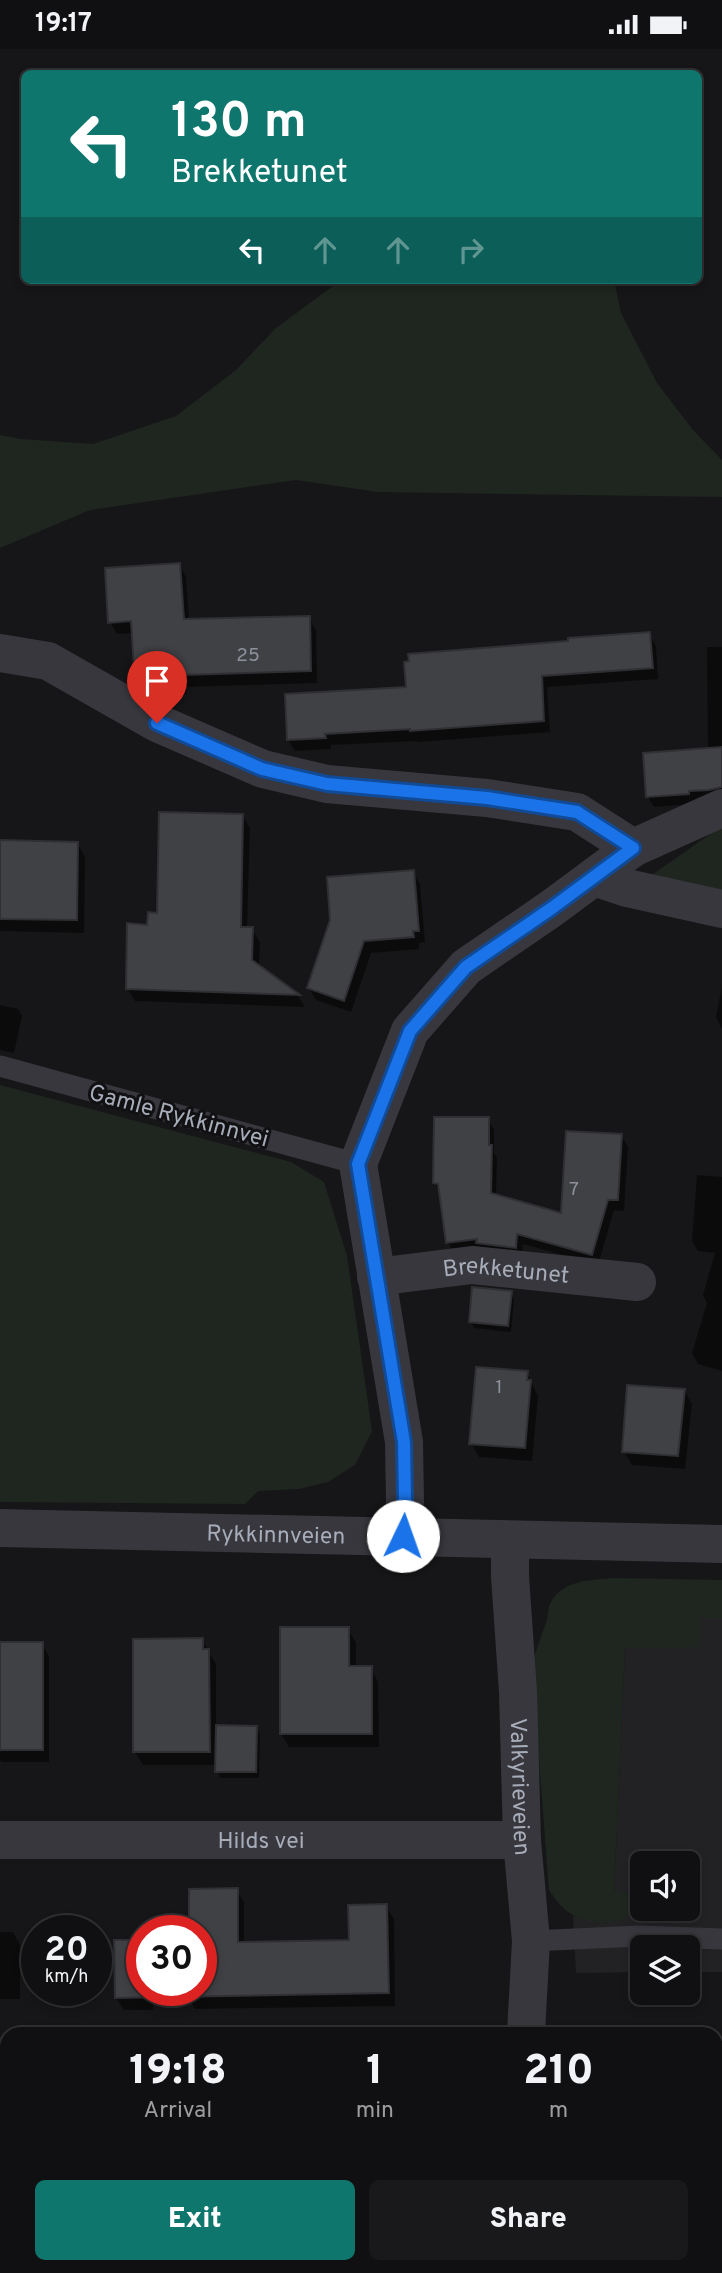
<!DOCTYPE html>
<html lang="en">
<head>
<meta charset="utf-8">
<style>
  body { margin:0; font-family:Overpass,sans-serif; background:#19191b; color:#f1f3f6; height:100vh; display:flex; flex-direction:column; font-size:26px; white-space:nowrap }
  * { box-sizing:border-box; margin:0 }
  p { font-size:23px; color:#9c9d9f }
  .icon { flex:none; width:38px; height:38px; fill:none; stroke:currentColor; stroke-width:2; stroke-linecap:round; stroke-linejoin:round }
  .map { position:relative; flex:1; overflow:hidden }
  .drawer { position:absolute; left:0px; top:1978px; width:723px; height:247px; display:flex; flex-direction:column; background:#101012; border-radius:21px 21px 0 0; box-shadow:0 4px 10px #0003,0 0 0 2px #303032 }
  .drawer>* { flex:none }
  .banner { position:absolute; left:21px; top:21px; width:681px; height:214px; border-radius:10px; box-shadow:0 4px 10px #0003,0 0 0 2px #303032; background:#0f766e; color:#fff; overflow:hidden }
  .buttons { position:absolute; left:630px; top:1802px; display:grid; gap:14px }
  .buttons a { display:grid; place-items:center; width:70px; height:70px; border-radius:10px; background:#101012; box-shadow:0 4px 10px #0003,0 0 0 2px #303032; font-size:35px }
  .speed { position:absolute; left:21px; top:1866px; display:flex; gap:14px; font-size:35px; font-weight:700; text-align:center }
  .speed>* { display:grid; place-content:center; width:91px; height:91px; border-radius:50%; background:#101012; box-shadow:0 4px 10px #0003,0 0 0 2px #303032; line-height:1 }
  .speed small { font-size:18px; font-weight:400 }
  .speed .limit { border:10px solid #d22; background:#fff; color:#111 }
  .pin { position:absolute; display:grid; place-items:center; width:60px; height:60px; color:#fff; margin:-72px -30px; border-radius:50% 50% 50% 0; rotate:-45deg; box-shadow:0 0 7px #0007 }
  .pin .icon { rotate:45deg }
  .me { position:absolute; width:77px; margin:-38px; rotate:3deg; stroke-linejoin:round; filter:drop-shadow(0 0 5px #0008) }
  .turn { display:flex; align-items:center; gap:24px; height:147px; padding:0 35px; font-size:32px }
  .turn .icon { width:91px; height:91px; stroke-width:2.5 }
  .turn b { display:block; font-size:49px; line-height:60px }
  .lanes { display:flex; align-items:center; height:66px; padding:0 35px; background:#0003; justify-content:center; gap:35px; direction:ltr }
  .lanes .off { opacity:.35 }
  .eta { display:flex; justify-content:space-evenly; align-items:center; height:119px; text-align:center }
  .eta b { font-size:42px; font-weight:800; line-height:49px }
  .primary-button { display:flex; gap:14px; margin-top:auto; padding:14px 35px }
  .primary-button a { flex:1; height:80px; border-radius:10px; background:#0f766e; color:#fff; font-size:28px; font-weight:800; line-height:80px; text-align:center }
  .primary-button a+a { background:#19191b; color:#f1f3f6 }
  .status { display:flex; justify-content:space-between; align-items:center; height:49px; padding:0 35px; background:#101012; direction:ltr }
  .status svg { height:19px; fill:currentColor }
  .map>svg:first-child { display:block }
</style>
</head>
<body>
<div class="status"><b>19:17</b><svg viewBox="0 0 49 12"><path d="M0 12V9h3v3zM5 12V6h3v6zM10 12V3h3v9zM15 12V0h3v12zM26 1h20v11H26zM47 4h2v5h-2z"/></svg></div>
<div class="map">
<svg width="722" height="2224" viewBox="0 0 722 2224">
  <rect width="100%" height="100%" fill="#161618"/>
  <path fill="#222225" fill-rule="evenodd" d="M700 1569H722V1923H688V1899H642V1923L576 1924 573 1867 586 1871 614 1844 625 1598H699ZM642 1815H688V1860H642Z"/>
  <g fill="#1e261f">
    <polygon points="341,231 614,231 621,264 657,334 693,381 722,411 722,448 378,443 296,431 90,461 0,499 0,386 21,390 93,395 176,367 236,321 276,279"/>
    <polygon points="722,778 722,851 639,835 719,779"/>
    <polygon points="0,1036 291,1113 324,1133 347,1207 372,1382 355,1416 328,1433 299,1440 258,1442 245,1455 0,1453"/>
    <path d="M615 1529 722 1531V1569H700V1598L625 1599 614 1843 638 1845V1860C623 1877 592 1877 573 1866 562 1860 556 1851 549 1841L532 1620C535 1601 541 1589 547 1571 548 1566 548 1559 550 1555 562 1530 592 1531 615 1529Z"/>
  </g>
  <g fill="#0007">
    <polygon points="179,515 186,528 189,572 309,569 316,581 317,634 186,638 187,645 144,648 137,635 134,584 117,585 110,573"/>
    <polygon points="649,585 656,597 658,630 547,638 550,683 418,693 417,692 331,696 331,700 295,702 288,691 408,639"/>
    <polygon points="707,598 722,598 722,749 694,755 654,758 648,748 708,701"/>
    <polygon points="242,766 250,779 247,880 252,880 260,893 259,918 298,947 305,958 135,952 127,939 159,865"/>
    <polygon points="0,791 77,794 85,808 84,884 0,882"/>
    <polygon points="413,823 420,835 425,893 419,894 419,900 371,904 351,963 316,951 309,939"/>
    <polygon points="722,937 722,980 716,968"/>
    <polygon points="0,956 18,960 22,967 14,1004 0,1001"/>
    <polygon points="488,1070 494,1081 494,1104 497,1109 496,1147 563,1167 621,1086 628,1098 624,1162 614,1161 598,1216 523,1195 521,1209 455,1205 448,1194 441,1145 434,1134"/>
    <polygon points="697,1126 722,1128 722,1322 698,1315 692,1304 707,1254 703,1246 715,1204 698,1202 692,1192"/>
    <polygon points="510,1244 514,1250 511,1283 474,1279 471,1273"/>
    <polygon points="527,1324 538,1347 532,1412 479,1408 471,1394"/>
    <polygon points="684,1341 692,1355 685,1420 632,1416 624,1403"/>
    <polygon points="348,1580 356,1594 356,1619 371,1619 378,1633 379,1698 289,1698 281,1685"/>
    <polygon points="202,1591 216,1615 216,1678 256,1678 260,1685 259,1729 221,1729 217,1722 217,1716 143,1716 135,1703"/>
    <polygon points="0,1595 42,1595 49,1607 49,1713 1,1713 0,1710"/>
    <polygon points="191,1841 237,1841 244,1853 244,1894 351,1892 386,1857 394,1870 395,1957 195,1960 188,1948 187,1941 201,1941 201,1881 191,1881"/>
    <polygon points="0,1883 13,1883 20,1896 20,1950 0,1950"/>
    <polygon points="142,1941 155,1941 153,1961 124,1961 116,1949"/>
    <polygon points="685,1979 689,1984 652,1984 651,1980"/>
    <rect x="0" y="2046" width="7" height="129"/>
    <polygon points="77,2217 126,2217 125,2224 76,2224"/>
    <polygon points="222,2217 294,2217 338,2224 226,2224"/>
    <polygon points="571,2217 669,2217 669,2224 612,2224 612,2220 573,2221"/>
  </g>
  <g fill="#404145" stroke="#303034" stroke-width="2">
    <polygon points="180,514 184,570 310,567 311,622 181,626 181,633 135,636 131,572 108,574 105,519"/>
    <polygon points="650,583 653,619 542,627 544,672 410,682 410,680 325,685 326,689 287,691 285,645 406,638 404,613 409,612 408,605 568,592 568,589"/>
    <polygon points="722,698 722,738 709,741 689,742 689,745 646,748 643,704"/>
    <polygon points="159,763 243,765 241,878 253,878 252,911 300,946 126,940 127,874 147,876 148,863 157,864"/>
    <polygon points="0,791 78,793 77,871 0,870"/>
    <polygon points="414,821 419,882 413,882 414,888 364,892 344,952 307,939 330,871 327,828"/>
    <polygon points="434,1068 489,1068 489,1096 492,1096 491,1144 561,1164 566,1082 622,1085 618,1151 608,1151 592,1206 517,1185 516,1199 476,1194 477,1190 446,1194 438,1135 433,1134"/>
    <polygon points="472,1238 512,1242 508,1277 469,1273"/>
    <polygon points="476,1318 528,1322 527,1331 531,1331 525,1399 469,1395"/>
    <polygon points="627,1336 685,1340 678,1407 622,1403"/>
    <polygon points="280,1578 349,1578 349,1617 372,1617 372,1685 280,1685"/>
    <polygon points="203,1589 203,1600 209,1600 210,1703 133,1703 133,1590"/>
    <rect x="0" y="1593" width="43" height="108"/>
    <polygon points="216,1676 257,1677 256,1723 215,1723"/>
    <polygon points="238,1839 238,1893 349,1891 348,1856 387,1855 389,1944 115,1949 114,1891 142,1891 142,1941 201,1941 201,1881 189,1881 189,1840"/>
  </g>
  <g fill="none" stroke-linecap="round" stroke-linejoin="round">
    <g stroke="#37373d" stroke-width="21">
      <polyline points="0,1017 358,1115"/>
      <polyline points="531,1892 640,1887 722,1890"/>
    </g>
    <g stroke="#37373d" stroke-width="38">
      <polyline points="0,604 48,612 157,674 263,720 327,735 487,749 577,763 633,799 552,859 466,918 410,982 358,1115 404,1393 405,1452 403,1487"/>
      <polyline points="633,799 722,759"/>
      <polyline points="594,828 627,839 722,860"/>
      <path id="s1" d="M376 1228 472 1216 637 1233"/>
      <path id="s2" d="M510 1491V1527L518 1643 522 1791 531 1892 526 1984"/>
      <path id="s3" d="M0 1791H522"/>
      <polyline points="716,2080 722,2060"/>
      <polyline points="473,2224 475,2217"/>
      <polyline points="688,2224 689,2217"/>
    </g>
    <path stroke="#37373d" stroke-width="38" id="s4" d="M0 1479 722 1495"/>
  </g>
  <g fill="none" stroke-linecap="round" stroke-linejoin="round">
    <g stroke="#114b97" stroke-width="18">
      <polyline id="route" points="157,674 262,720 327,735 487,749 577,763 633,799 552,859 466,918 410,982 358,1115 404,1393 405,1452 403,1487"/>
    </g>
    <use href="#route" stroke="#1a73e8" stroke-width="12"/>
  </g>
  <g text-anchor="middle" stroke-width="6" stroke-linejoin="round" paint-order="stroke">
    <g font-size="19" fill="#8d919c">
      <text x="248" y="612">25</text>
      <text x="574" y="1146">7</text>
      <text x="499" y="1344">1</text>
    </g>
    <g font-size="23" fill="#a7acb9" stroke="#111113">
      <text transform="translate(179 1066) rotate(15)" y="8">Gamle Rykkinnvei</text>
      <text dy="8" stroke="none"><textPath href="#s1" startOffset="131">Brekketunet</textPath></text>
      <text dy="8" stroke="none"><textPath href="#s4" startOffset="276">Rykkinnveien</textPath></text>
      <text dy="8" stroke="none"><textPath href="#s2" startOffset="247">Valkyrieveien</textPath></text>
      <text dy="8" stroke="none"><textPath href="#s3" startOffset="261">Hilds vei</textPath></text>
    </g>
  </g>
</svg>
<div class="buttons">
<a><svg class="icon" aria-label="sound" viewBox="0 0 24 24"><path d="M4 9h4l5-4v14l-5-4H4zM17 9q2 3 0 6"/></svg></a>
<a><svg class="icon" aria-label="layers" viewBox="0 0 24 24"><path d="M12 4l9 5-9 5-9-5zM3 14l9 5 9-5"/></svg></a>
</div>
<div class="speed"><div>20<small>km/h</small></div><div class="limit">30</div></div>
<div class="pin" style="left:157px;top:674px;background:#d93025"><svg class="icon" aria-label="arrive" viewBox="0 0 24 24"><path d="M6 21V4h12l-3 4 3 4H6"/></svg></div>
<svg class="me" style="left:403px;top:1487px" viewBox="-20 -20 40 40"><circle r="19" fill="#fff"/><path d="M0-13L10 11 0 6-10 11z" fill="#1a73e8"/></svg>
<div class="banner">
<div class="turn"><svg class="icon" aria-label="left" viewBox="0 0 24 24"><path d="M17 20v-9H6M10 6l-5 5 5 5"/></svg><div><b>130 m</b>Brekketunet</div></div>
<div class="lanes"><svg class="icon" aria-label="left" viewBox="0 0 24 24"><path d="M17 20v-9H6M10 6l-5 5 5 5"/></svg><svg class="icon off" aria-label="ahead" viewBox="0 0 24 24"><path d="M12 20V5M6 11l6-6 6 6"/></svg><svg class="icon off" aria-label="ahead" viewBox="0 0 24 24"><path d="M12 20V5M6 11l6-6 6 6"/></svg><svg class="icon off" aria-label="right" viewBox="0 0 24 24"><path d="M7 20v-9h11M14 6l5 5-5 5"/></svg></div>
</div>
<section class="drawer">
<div class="eta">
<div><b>19:18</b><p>Arrival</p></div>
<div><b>1</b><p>min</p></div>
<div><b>210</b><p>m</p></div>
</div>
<div class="primary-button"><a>Exit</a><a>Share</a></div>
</section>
</div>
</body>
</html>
